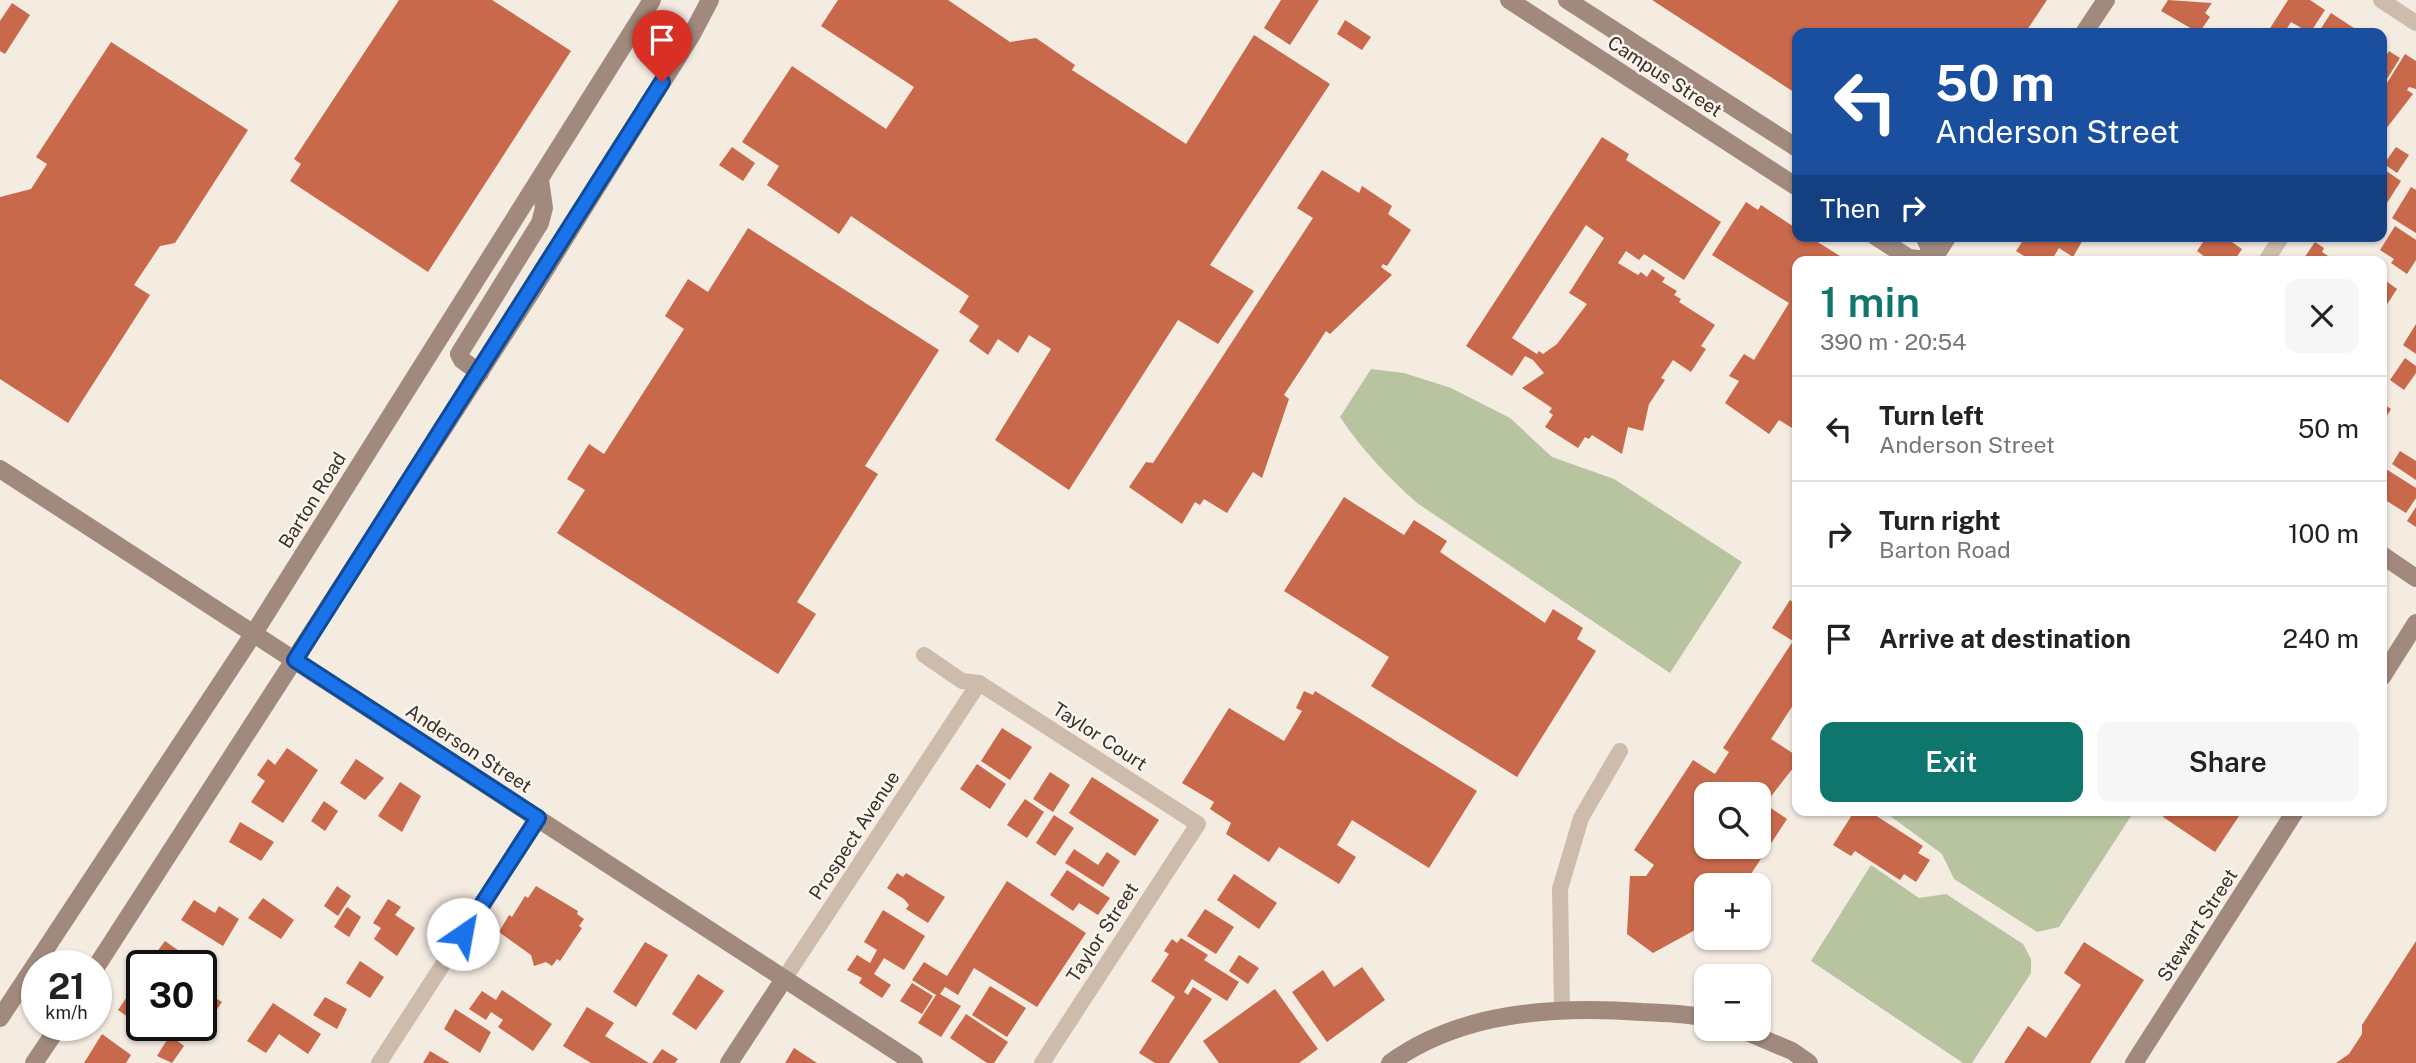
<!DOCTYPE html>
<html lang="en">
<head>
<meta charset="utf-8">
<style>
  body { margin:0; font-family:"Public Sans",sans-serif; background:#f6f6f6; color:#222; height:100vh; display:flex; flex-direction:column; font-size:26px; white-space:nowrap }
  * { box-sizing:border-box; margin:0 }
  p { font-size:23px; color:#767676 }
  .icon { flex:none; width:38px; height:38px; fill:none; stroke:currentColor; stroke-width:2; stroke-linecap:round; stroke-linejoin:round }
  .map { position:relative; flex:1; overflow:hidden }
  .drawer { position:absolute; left:1792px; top:256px; width:595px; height:560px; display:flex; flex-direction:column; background:#fff; border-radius:14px; box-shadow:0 2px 5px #0004 }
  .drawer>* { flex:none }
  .top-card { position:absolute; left:1792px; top:28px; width:595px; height:214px; border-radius:14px; box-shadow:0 2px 5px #0004; background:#1a4fa0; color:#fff; overflow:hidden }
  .tools { position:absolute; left:1694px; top:782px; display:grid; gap:14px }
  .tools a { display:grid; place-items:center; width:77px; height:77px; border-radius:14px; background:#fff; box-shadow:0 2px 5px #0004; font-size:35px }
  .speed { position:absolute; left:21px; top:950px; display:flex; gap:14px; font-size:35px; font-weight:700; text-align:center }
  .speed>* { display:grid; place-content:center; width:91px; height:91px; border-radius:50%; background:#fff; box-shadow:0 2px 5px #0004; line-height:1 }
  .speed small { font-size:18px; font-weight:400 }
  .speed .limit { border:4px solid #111; border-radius:10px; background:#fff; color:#111 }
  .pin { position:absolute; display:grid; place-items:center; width:60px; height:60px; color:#fff; margin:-72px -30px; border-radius:50% 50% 50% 0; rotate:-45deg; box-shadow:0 0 7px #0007 }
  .pin .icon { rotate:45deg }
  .me { position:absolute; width:77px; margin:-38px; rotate:33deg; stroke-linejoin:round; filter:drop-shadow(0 0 5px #0008) }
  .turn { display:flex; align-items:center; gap:24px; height:147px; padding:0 28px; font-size:32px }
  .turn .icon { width:91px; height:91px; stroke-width:2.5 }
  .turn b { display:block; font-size:49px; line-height:60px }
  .then { display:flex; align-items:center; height:66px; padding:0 28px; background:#0003; gap:14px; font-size:26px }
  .round { display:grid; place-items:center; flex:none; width:74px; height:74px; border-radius:14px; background:#f6f6f6 }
  .head { display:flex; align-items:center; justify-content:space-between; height:119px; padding:0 28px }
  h1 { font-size:42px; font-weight:600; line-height:52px; color:#0f766e }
  .button { display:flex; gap:14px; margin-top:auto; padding:14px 28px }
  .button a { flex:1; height:80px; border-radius:14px; background:#0f766e; color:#fff; font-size:28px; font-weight:600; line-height:80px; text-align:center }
  .button a+a { background:#f6f6f6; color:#222 }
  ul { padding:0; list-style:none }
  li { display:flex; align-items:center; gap:21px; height:105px; padding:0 28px; border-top:2px solid #e0e0e0 }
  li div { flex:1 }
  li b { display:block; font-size:26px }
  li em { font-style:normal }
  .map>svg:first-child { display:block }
</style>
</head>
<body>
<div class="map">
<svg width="2416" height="1063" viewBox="0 0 2416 1063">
  <rect width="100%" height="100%" fill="#f4ebe1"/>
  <g fill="#b8c4a0">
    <path d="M1371 369 1404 373 1451 388 1510 418 1552 457 1614 479 1742 562 1670 673 1417 503C1387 476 1362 450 1340 417Z"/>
    <polygon points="1882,810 2135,810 2059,927 2037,932 1954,879 1942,854"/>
    <polygon points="1871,865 1919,898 1946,894 2023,944 2031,959 2031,973 1972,1063 1963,1063 1811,961"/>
  </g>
  <g fill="#c8694b" fill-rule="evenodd">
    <polygon points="399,0 492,0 571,51 428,272 290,181 301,164 294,159"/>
    <polygon points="838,0 948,0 1010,42 1036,38 1075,65 1072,70 1186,144 1254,35 1330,84 1210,265 1254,291 1218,344 1178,320 1069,490 995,440 1051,349 1029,335 1018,353 998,339 988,355 969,341 979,326 959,312 969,296 851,216 839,234 767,185 779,166 742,142 792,66 886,129 914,87 821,26"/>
    <polygon points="1281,0 1319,0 1290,45 1264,28"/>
    <polygon points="1652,0 2047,0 2025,33 1797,33 1797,94"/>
    <polygon points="2168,0 2212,3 2205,13 2210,17 2199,33 2161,11"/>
    <polygon points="2288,0 2310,0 2325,10 2310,33 2291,22 2284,33 2267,33"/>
    <polygon points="12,3 30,15 5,54 0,51 0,21"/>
    <polygon points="2331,13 2360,32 2359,33 2318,33"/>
    <polygon points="1345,20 1371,37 1362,50 1337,34"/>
    <polygon points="111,42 248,130 175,243 160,246 134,285 150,295 68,423 0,379 0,197 31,189 47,164 36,157"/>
    <polygon points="2389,51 2400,58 2382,87 2382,54 2386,56"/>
    <polygon points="2405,54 2416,61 2416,89 2409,87 2407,90 2413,94 2382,134 2382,91"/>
    <path d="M1602 137 1629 154 1626 160 1721 222 1684 280 1644 254 1639 260 1626 251 1618 263 1638 275 1641 272 1647 277 1652 269 1665 278 1662 282 1677 291 1674 295 1681 299 1679 302 1715 325 1701 346 1706 349 1691 372 1673 360 1661 378 1665 380 1649 404 1643 431 1628 427 1622 454 1592 435 1589 439 1585 437 1578 448 1545 427 1553 415 1549 412 1552 408 1522 388 1544 373 1533 360 1525 356 1512 376 1466 346ZM1586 225 1604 238 1569 293 1587 304 1557 344 1543 354 1539 351 1537 354 1512 338Z"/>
    <polygon points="732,147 755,163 743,181 719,165"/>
    <polygon points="2396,147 2409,155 2397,173 2384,164"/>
    <polygon points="2382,168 2401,181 2385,206 2382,204"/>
    <polygon points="1322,170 1359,193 1362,186 1392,206 1388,214 1411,230 1387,266 1383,264 1381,267 1392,275 1330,334 1326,331 1284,395 1289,399 1262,478 1253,472 1227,513 1204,499 1200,505 1195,502 1182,524 1129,487 1146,462 1153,463 1313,218 1297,208"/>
    <polygon points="2411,187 2416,190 2416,233 2392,218"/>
    <polygon points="1746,202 1758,210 1761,205 1797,229 1797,236 1808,236 1848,261 1797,261 1797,431 1779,420 1769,434 1725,403 1739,381 1729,376 1744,354 1754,360 1789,303 1712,255"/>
    <polygon points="2395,226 2416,240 2416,260 2407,274 2391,263 2394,259 2380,250"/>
    <polygon points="748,228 939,350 865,466 878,474 797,602 816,614 778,674 557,533 585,490 567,479 589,444 604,454 684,329 665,316 688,279 708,292"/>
    <polygon points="2026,236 2081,236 2084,238 2073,257 2059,248 2051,261 2020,261 2024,256 2016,251"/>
    <polygon points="2207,236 2223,236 2242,249 2234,261 2206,261 2208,259 2197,251"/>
    <polygon points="2315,242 2324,248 2322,252 2336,261 2302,261"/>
    <polygon points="2382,278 2397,289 2382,312"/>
    <polygon points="2416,324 2416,354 2403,345"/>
    <polygon points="2405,358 2416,366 2416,373 2404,390 2390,380"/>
    <polygon points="2382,403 2391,409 2382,424"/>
    <polygon points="2400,451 2416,461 2416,480 2392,464"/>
    <polygon points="2386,469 2416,488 2416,498 2406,513 2382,498 2382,471"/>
    <polygon points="1344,497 1404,535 1414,520 1447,541 1440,552 1545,623 1553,609 1583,628 1577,639 1596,651 1517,777 1371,686 1389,657 1284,591"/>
    <polygon points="2416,507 2416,527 2407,521"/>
    <path d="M1790 600 1797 605V699L1771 739 1797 756V763L1765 804 1787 819 1743 886H1706V902L1700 911 1706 924 1653 953 1627 934 1630 876H1646L1654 865 1634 850 1693 760 1715 774 1729 752 1723 748 1793 641 1772 628ZM1706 794H1759V847H1706Z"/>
    <polygon points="1304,691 1313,695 1315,691 1477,791 1429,868 1352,820 1337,845 1356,857 1339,884 1279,847 1269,862 1226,834 1231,823 1210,809 1214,802 1182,783 1229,708 1284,741 1302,711 1296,708"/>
    <polygon points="1002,728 1032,747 1010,780 981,761"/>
    <polygon points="287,748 318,770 283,823 251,802 265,781 257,775 268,759 275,765"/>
    <polygon points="356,759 384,778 365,800 340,783"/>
    <polygon points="977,764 1006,784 990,809 960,789"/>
    <polygon points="1050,772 1070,785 1053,812 1033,799"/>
    <polygon points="1092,777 1159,820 1135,856 1069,813"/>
    <polygon points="400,782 421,796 402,832 378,816"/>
    <polygon points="1025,799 1044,812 1027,838 1007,825"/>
    <polygon points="324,801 338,811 325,831 311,821"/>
    <polygon points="1855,810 1878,810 1875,815 1923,846 1918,853 1930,860 1916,882 1904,874 1900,880 1855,851 1851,856 1833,845"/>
    <polygon points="2168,810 2243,810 2215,852 2163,817"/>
    <polygon points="1054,815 1074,828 1055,856 1036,843"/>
    <polygon points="240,822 274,842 261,861 229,842"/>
    <polygon points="1074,849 1098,865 1107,852 1120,861 1103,887 1065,863"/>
    <polygon points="1067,870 1110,898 1098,915 1079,903 1073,911 1050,895"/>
    <polygon points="897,873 903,877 906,873 945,897 928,923 906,909 909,905 904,899 887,888"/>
    <polygon points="1234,874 1277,903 1259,929 1217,900"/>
    <polygon points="1007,881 1086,933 1037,1007 974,968 958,995 945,987 940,994 961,1006 941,1037 918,1023 936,995 912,980 924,962 947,976"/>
    <polygon points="337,886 351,896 338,916 324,906"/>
    <polygon points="536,886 578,911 577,914 584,919 579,926 582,928 560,961 557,959 552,966 546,962 534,966 531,955 499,932 509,915 512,917 525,896 528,898"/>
    <polygon points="263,898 294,920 281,939 248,918"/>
    <polygon points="388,899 401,907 395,915 415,928 397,956 374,939 381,928 373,923"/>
    <polygon points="194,900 215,913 219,906 239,919 223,946 181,920"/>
    <polygon points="347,907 361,917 349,937 334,927"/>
    <polygon points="1205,909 1234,927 1216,954 1187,936"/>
    <polygon points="883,910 925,936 904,970 884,958 874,974 891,985 882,998 859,983 862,978 847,970 857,955 870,963 877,950 864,942"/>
    <polygon points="1181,938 1208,955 1204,960 1239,982 1227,1001 1192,979 1184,992 1188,995 1193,987 1212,999 1169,1063 1155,1063 1139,1053 1175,997 1151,981 1169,954 1164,951 1172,939 1177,943"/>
    <polygon points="165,941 196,963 194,966 148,964"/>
    <polygon points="2416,941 2416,1063 2336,1063 2349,1054 2362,1034 2362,1025"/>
    <polygon points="645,942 668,955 636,1007 613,992"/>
    <polygon points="2084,942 2144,980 2090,1063 2004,1063 2028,1026 2046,1038 2081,985 2064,973"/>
    <polygon points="1239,955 1259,968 1248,984 1229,971"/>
    <polygon points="360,961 384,977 370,998 346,983"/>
    <polygon points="1362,967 1385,1000 1327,1042 1292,992 1323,970 1334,987"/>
    <polygon points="698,974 724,991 696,1030 672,1014"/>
    <polygon points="912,983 933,996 922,1014 900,1001"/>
    <polygon points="142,986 142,1026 156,1026 151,1033 118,1010 131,991 135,994"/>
    <polygon points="990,986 1026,1008 1007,1037 972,1015"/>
    <polygon points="1275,989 1318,1049 1299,1063 1219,1063 1203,1041"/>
    <polygon points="203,990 222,1002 209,1021 201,1016"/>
    <polygon points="502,990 552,1024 533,1051 498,1027 503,1020 491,1012 486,1020 469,1009 482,991 496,1000"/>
    <polygon points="325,997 347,1009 337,1029 313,1015"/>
    <polygon points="273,1003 321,1034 308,1054 279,1034 266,1053 247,1041"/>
    <polygon points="587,1007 614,1023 605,1036 649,1063 591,1063 563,1046"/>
    <polygon points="455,1009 491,1032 480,1053 444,1029"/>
    <polygon points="966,1014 1008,1042 994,1063 987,1063 950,1038"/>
    <polygon points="102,1034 131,1055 126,1063 84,1063"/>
    <polygon points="170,1035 184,1046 172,1063 157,1056"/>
    <polygon points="794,1048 817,1063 785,1063"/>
    <polygon points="662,1049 678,1059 675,1063 652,1063"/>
    <polygon points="430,1051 450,1063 423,1063"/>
  </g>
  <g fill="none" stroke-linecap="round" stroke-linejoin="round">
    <g stroke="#cdbbac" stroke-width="16">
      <polyline points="2381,0 2416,23"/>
      <polyline points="2266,261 2282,236"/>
      <polyline points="979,683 1198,824 1042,1063"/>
      <polyline points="784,979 979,683 962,681 924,655"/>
      <polyline points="1562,1009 1560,889 1581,818 1620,751"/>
      <polyline points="379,1063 538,818"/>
    </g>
    <g stroke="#a18a7d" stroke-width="18">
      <polyline points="1509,0 1797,187"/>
      <polyline points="1567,0 1797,148"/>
      <polyline points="2084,33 2106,0"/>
      <polyline points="1875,236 1909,258 1937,261"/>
      <polyline points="1924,236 1934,258"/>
      <polyline points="1934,258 1948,236"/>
      <polyline points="480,373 462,360 459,354 540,223 544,208 540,180"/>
      <polyline points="0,469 914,1063"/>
      <polyline points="2382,555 2416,578"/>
      <polyline points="2382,677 2416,623"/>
      <polyline points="96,967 532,291 691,36 710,0"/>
      <polyline points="0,1018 254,633 652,0"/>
      <polyline points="1740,1029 1792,1051 1809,1063"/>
      <polyline points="34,1063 59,1026"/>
      <polyline points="729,1063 784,979"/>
      <path d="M1390 1063C1461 1011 1557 1006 1642 1012 1663 1013 1686 1013 1706 1018"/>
      <polyline points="2134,1063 2296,810"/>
    </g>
  </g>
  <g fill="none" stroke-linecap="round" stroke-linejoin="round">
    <g stroke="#114b97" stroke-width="18">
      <polyline id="route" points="463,934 538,818 295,660 662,82"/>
    </g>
    <use href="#route" stroke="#1a73e8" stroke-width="12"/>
  </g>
  <g text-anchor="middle" stroke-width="5" stroke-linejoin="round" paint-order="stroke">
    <g font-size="19" fill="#3b302b" stroke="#fbf5ee">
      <text transform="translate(1665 76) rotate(33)" y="7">Campus Street</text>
      <text transform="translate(312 500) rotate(-58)" y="7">Barton Road</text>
      <text transform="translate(1100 736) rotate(33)" y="7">Taylor Court</text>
      <text transform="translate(469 748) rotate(33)" y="7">Anderson Street</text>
      <text transform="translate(854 835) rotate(-57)" y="7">Prospect Avenue</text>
      <text transform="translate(2197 925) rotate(-57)" y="7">Stewart Street</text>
      <text transform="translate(1102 932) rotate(-57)" y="7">Taylor Street</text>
    </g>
  </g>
</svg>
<div class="tools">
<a><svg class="icon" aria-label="search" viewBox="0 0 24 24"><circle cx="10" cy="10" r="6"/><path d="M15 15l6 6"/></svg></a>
<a>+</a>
<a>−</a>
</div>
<div class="speed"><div>21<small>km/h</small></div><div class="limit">30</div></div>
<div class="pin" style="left:662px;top:82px;background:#d93025"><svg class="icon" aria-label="arrive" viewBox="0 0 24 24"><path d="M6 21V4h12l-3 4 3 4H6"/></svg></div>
<svg class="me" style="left:463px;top:934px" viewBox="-20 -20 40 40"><circle r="19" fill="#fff"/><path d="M0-13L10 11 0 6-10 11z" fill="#1a73e8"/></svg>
<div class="top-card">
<div class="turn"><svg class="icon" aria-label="left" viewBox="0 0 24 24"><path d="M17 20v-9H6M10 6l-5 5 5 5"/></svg><div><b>50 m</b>Anderson Street</div></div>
<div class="then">Then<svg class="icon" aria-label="right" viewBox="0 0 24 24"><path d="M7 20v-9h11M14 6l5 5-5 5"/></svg></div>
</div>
<section class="drawer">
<div class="head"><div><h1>1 min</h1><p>390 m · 20:54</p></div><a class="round"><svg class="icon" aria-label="close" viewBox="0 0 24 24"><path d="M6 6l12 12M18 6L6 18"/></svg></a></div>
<ul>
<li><svg class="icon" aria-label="left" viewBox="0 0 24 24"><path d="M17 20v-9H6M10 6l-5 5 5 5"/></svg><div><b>Turn left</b><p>Anderson Street</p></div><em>50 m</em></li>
<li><svg class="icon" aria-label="right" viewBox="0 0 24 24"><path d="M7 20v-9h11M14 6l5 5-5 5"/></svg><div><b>Turn right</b><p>Barton Road</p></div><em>100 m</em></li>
<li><svg class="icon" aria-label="arrive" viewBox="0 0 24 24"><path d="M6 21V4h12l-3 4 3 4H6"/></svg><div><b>Arrive at destination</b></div><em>240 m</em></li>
</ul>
<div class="button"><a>Exit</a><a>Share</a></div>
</section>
</div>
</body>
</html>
